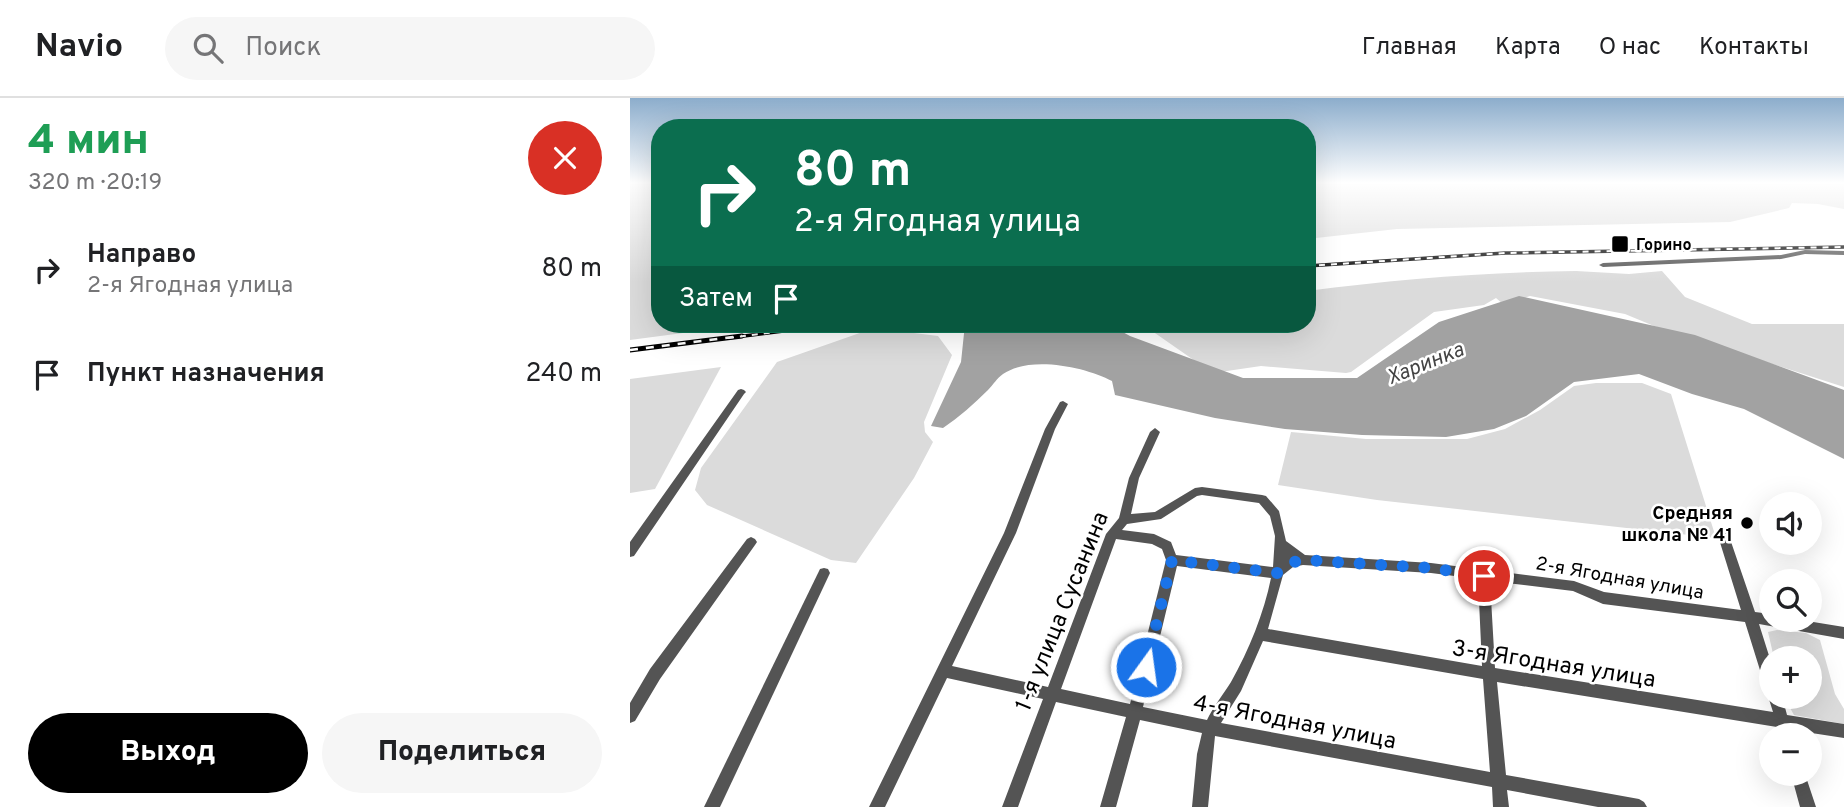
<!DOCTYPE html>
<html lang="ru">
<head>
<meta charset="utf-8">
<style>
  body { margin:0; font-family:Overpass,sans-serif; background:#f6f6f6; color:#202124; height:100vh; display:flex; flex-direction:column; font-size:26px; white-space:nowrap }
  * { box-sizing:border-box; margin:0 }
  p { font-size:23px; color:#757577 }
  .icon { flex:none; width:38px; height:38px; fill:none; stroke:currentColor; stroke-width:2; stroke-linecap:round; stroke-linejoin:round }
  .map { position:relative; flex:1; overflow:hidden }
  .side { display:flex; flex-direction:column; background:#fff; width:630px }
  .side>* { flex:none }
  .hud { position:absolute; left:21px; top:21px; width:665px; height:214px; border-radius:28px; box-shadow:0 7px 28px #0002; background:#0b6e4f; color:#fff; overflow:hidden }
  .fabs { position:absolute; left:1129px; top:394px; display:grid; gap:14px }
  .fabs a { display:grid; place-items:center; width:63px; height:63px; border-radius:50%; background:#fff; box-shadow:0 7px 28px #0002; font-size:35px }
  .pin { position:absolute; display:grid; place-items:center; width:60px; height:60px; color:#fff; margin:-30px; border:4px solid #fff; border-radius:50%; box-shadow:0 2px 7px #0007 }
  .me { position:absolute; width:77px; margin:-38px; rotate:14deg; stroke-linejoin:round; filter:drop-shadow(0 0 5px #0008) }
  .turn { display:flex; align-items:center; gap:24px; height:147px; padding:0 28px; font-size:32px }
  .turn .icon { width:91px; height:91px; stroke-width:2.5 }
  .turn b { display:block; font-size:49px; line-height:60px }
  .then { display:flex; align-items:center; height:66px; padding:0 28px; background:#0003; gap:14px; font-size:26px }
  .round { display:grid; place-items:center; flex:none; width:74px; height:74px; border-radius:37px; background:#f6f6f6 }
  .overview { display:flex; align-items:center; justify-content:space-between; height:119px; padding:0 28px }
  h1 { font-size:42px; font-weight:800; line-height:52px; color:#1e9e55 }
  .button { display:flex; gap:14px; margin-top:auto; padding:14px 28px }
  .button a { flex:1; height:80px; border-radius:42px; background:#000; color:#fff; font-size:28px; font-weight:800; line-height:80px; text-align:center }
  .button a+a { background:#f6f6f6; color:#202124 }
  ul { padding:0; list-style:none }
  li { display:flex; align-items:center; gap:21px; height:105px; padding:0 28px }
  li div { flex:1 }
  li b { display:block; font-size:26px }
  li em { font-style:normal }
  header { display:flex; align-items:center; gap:42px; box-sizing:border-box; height:98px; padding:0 35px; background:#fff; border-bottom:2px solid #e0e0e0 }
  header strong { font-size:33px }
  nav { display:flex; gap:38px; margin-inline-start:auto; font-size:24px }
  .search { width:490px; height:63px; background:#f6f6f6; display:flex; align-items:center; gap:18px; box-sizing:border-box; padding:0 24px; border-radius:38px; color:#757577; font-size:26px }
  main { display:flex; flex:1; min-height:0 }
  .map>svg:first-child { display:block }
</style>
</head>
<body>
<header>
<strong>Navio</strong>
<div class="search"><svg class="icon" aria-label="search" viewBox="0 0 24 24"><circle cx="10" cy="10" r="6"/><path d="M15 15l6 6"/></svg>Поиск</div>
<nav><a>Главная</a><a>Карта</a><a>О нас</a><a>Контакты</a></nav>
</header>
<main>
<section class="side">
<div class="overview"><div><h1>4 мин</h1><p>320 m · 20:19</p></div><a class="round" style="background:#d93025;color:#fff"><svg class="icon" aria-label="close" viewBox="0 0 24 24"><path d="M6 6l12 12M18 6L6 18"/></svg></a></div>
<ul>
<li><svg class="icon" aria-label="right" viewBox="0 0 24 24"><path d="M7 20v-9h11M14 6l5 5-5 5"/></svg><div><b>Направо</b><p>2-я Ягодная улица</p></div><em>80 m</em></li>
<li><svg class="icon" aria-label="arrive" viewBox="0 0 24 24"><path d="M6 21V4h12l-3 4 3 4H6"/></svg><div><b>Пункт назначения</b></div><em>240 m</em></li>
</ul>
<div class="button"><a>Выход</a><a>Поделиться</a></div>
</section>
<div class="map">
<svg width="1214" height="709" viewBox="0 0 1214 709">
  <rect width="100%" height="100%" fill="#fff"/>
  <g fill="#dbdbdb">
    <polygon points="0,84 30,84 30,226 121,226 0,242"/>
    <polygon points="677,84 1214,84 1214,111 1188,106 1162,105 1159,110 1100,124 767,131 677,141"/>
    <path d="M946 173 999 176 1032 173 1055 199 1122 226H1214V289L1024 228 995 216 900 198 874 207 866 200 854 207 804 214 721 274 716 275 631 268 590 274 578 272 512 226H677V193C767 181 856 174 946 173Z"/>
    <polygon points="244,230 308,238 322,257 294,324 295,334 303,344 284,380 226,465 201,462 77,407 65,392 71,370 147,264"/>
    <polygon points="91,269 25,391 0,395 0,281"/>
    <polygon points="966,285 1012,285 1041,296 1086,440 747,402 648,387 661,334 736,341 837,341 875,331 910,312 944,288"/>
    <polygon points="1147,532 1176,535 1190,542 1205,596 1214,611 1214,626 1164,617 1154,599 1180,598 1180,560 1144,560 1138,534"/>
  </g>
  <path fill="#a2a2a2" d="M889 198 1065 237 1214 292V361L1114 311 1062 296 1009 276 944 284 896 318 864 331 816 339 732 337 655 331 585 320 485 297 482 283C456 269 400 257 373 276 367 280 363 287 358 292 344 306 329 319 313 330L301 328 331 264 335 226H478L500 238 613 280H727L809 224Z"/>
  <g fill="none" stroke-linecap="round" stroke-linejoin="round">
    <g fill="#545454" fill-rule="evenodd">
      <polygon points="1175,152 1214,153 1214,157 1175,156 1151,161 973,169 969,167 973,165 1151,157"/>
      <polygon points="111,291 114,292 116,294 114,296 4,458 0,459 0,444 108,292"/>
      <path d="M433 303 438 306 425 331 386 435 322 568 418 589 476 436 489 420 499 380 520 334 525 330 530 334 509 380 501 416 525 414 565 390 572 389 632 397 636 398 649 413 656 443 675 457 801 465 944 483 974 494 1111 512 1088 438 1090 435 1094 433 1098 435 1125 514 1141 516V522H1171L1214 529V541L1129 526 1141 564V592L1136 590 1134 585 1115 524 973 506 943 493 860 483 865 570 1143 614 1138 598 1141 593V598H1152L1157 617 1214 626V640L1162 632 1163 637H1149L1147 629 867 584 876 677 1009 701 1014 704 1017 709H968L877 692 879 709H863L862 689 585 638 578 709H562L567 656 572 635 510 622 486 709H470L496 619 426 604 388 709H372L413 601 317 580 255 709H239L374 435 415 331 430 304ZM572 397 629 405 640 418 645 438 643 469 546 457 541 444 524 436 492 432 497 426 531 421 567 398ZM486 441 522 446 532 451 536 462 500 606 431 591ZM673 467 801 475 848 481 852 568 638 531 653 477 663 469ZM547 468 641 480C634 515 619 552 601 584 593 597 583 609 577 622L513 609ZM633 543 853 581 860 674 591 625 611 593Z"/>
      <polygon points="121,439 125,441 127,444 125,447 30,581 5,623 0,625 0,605 20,571 117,441"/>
      <polygon points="194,470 198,471 200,475 90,709 74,709 190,471"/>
      <polygon points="1161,676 1175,676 1186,709 1170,709"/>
    </g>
    <g stroke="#000" stroke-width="3.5">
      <g id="rail-far1">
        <polyline points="677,168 875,155 1214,149"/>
        <polyline points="98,240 209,226"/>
      </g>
    </g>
    <g stroke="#000" stroke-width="5">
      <polyline id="rail" points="0,252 112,238"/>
    </g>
    <use href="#rail-far1" stroke="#fff" stroke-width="2" stroke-dasharray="6" stroke-linecap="butt"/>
    <use href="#rail" stroke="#fff" stroke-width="2.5" stroke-dasharray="8" stroke-linecap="butt"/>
  </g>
  <linearGradient id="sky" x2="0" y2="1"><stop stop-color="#8cadcc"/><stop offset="0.46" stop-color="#fff"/><stop offset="1" stop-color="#fff" stop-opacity="0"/></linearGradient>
  <rect width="1214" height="184" fill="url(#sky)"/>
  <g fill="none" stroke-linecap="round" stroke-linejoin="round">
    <polyline stroke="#1a73e8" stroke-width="12" stroke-dasharray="0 21.6" points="516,569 542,462 647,475 660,465 673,462 801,470 854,478"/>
  </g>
  <g fill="#000" stroke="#fff" stroke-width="2.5">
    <rect x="981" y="137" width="18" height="18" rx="3.5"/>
    <circle cx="1117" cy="425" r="7"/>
  </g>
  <g text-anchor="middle" stroke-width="5" stroke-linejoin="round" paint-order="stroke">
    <g font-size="16" font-weight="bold" fill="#000" stroke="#fff" text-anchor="start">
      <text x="1006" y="152">Горино</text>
    </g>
    <g font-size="19" font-weight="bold" fill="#000" stroke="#fff" text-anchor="end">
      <text x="1103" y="421">Средняя<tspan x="1103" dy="22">школа № 41</tspan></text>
    </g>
    <g font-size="19" fill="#000" stroke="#fff">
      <text transform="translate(990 479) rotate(10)" y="7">2-я Ягодная улица</text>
    </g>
    <g font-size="21" font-style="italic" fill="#434343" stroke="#fff">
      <text transform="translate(795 265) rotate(-22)" y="7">Харинка</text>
    </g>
    <g font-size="23" fill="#000" stroke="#fff">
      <text transform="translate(431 513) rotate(-68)" y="8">1-я улица Сусанина</text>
      <text transform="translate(924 565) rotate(9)" y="8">3-я Ягодная улица</text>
      <text transform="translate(665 623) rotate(11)" y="8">4-я Ягодная улица</text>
    </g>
  </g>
</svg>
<div class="fabs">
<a><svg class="icon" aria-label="sound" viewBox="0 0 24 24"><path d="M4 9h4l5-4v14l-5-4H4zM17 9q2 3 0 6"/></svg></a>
<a><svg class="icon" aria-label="search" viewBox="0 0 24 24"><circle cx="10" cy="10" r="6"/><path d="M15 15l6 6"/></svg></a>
<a>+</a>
<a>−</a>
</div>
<div class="pin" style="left:854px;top:478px;background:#d93025"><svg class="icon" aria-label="arrive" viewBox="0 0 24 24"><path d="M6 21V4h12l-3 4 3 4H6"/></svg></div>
<svg class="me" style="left:516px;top:569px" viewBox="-20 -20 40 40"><circle r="17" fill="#1a73e8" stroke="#fff" stroke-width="3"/><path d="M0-11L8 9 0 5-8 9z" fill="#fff"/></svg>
<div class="hud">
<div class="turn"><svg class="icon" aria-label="right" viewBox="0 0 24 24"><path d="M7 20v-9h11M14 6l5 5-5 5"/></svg><div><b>80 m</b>2-я Ягодная улица</div></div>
<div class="then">Затем<svg class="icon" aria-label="arrive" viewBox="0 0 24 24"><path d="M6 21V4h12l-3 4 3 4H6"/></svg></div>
</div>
</div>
</main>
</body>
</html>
